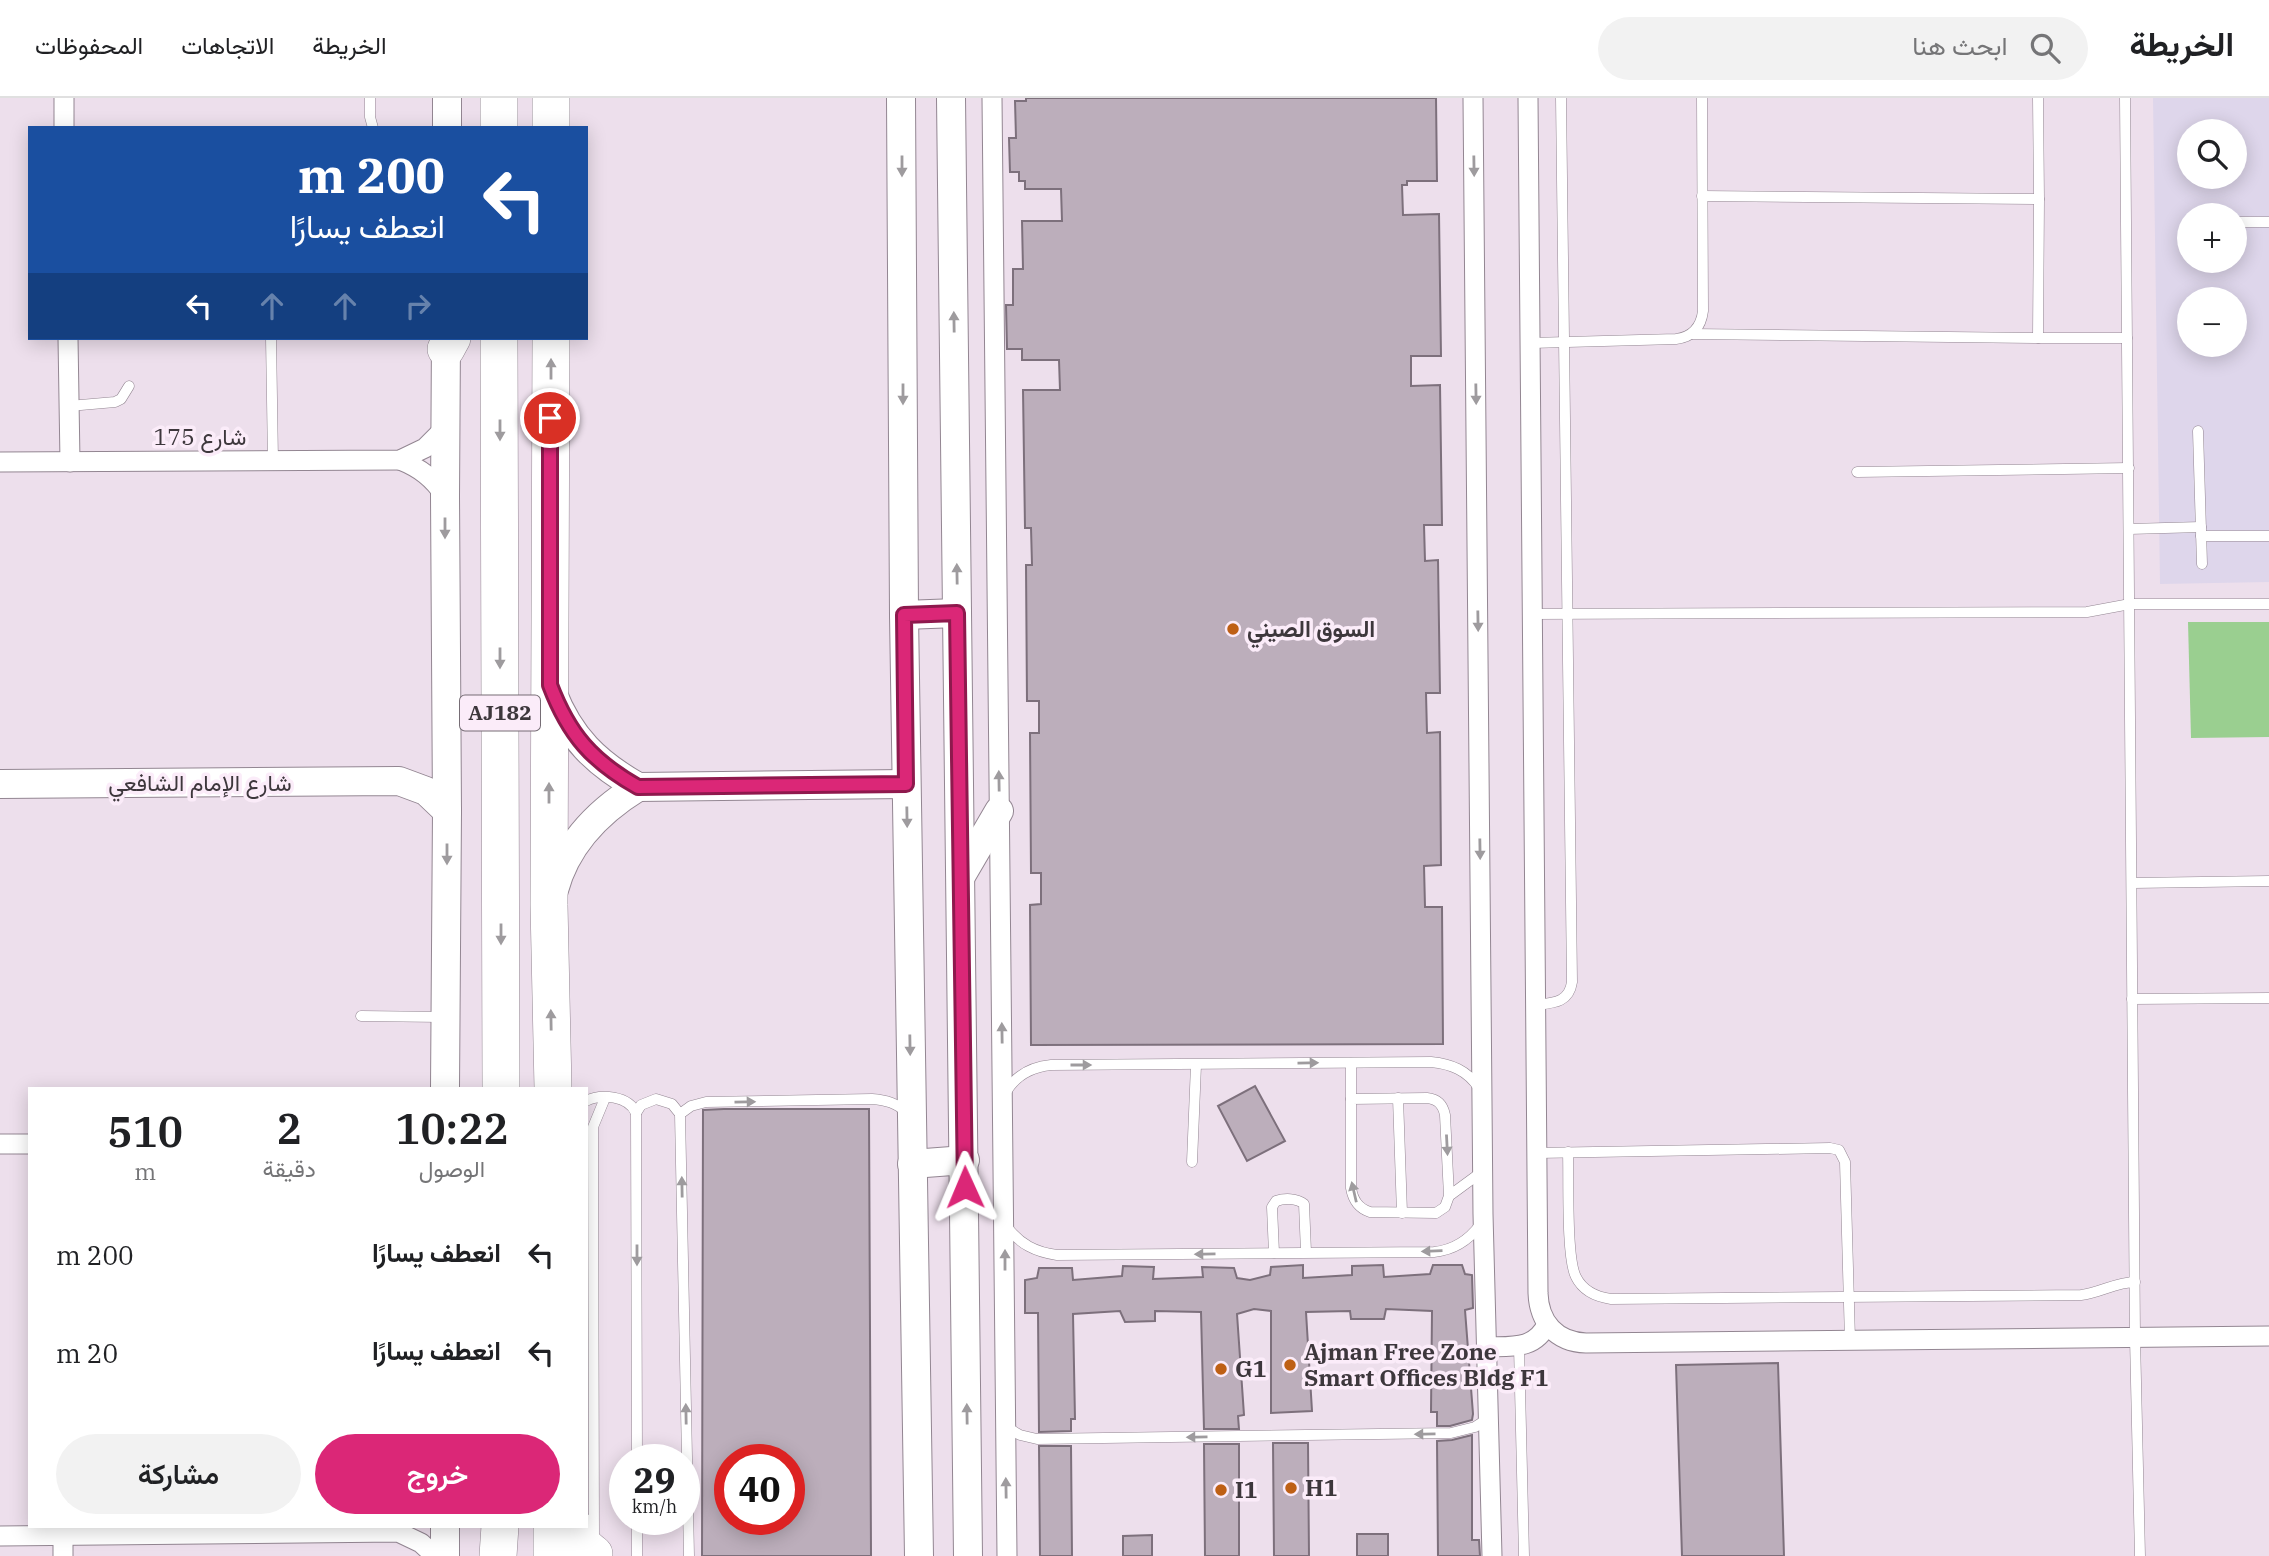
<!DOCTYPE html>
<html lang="ar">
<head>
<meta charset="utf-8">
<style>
  body { margin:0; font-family:"IBM Plex Serif",Vazirmatn,serif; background:#f2f2f2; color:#202124; direction:rtl; height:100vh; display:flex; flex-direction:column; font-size:26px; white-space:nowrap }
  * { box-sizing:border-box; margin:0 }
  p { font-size:23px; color:#757577 }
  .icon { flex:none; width:38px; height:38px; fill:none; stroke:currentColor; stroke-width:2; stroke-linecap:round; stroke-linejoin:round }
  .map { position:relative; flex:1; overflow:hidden; direction:ltr }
  .panel { position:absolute; left:28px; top:989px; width:560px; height:441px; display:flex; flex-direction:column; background:#fff; border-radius:0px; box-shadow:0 4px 18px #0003; direction:rtl }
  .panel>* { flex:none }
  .banner { position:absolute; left:28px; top:28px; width:560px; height:214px; border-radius:0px; box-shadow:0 4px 18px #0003; direction:rtl; background:#1a4fa0; color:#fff; overflow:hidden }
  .tools { position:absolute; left:2177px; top:21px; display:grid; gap:14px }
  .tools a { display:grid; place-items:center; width:70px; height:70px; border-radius:50%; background:#fff; box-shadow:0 4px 18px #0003; font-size:35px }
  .speed { position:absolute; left:609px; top:1346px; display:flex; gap:14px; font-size:35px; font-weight:700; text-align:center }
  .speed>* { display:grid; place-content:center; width:91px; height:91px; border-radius:50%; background:#fff; box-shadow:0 4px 18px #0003; line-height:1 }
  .speed small { font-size:18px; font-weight:400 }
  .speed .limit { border:10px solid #d22; background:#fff; color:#111 }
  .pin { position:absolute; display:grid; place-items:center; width:60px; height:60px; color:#fff; margin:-30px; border:4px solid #fff; border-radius:50%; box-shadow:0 2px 7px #0007 }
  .me { position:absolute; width:77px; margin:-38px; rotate:359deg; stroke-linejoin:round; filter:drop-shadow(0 0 5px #0008) }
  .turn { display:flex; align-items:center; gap:24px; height:147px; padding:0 28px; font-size:32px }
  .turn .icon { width:91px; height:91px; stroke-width:2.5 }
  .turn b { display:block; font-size:49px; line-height:60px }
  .lanes { display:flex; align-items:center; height:66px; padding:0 28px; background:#0003; justify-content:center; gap:35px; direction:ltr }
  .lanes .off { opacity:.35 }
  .eta { display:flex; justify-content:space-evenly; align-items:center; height:119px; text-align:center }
  .eta b { font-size:42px; font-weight:600; line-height:49px }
  .cta { display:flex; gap:14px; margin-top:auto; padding:14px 28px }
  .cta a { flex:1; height:80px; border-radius:42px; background:#db2777; color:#fff; font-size:28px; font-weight:600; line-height:80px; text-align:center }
  .cta a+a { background:#f2f2f2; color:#202124 }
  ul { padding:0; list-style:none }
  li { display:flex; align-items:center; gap:21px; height:98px; padding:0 28px }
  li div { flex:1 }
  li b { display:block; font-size:26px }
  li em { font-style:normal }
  header { display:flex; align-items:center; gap:42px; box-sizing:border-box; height:98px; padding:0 35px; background:#fff; border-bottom:2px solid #e0e0e0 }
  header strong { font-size:33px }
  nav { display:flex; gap:38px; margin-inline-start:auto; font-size:24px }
  .search { width:490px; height:63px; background:#f2f2f2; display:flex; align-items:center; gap:18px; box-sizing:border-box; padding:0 24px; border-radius:38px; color:#757577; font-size:26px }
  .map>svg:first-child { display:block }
</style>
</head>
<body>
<header>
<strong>الخريطة</strong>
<div class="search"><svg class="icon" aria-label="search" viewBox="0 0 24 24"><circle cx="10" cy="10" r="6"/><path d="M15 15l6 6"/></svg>ابحث هنا</div>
<nav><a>الخريطة</a><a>الاتجاهات</a><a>المحفوظات</a></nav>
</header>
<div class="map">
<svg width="2269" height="1458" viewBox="0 0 2269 1458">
  <rect width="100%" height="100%" fill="#eddfec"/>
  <path fill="#ded6eb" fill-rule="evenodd" d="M2153 0H2269V484L2160 486ZM2189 33H2235V79H2189ZM2189 117H2235V163H2189ZM2189 201H2235V247H2189Z"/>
  <polygon fill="#9acf90" points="2188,524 2269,524 2269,639 2191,640"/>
  <g fill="#bcaebb" stroke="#7d707c" stroke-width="2" fill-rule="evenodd">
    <polygon points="1026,0 1436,0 1437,83 1407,83 1407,87 1402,87 1403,117 1439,116 1441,258 1411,258 1411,288 1440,287 1442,427 1424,427 1425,463 1438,462 1440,595 1426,595 1427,635 1440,634 1441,767 1424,768 1425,809 1442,809 1443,946 1031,947 1030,807 1041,806 1041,775 1031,775 1030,635 1039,635 1039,603 1027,603 1026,467 1032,467 1031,430 1025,430 1023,292 1060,292 1059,262 1022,262 1022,251 1007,251 1006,207 1013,207 1013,171 1023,171 1022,123 1062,123 1061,91 1025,91 1025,83 1019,83 1019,74 1010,74 1009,40 1016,40 1015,3 1026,3"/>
    <polygon points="1255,988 1285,1043 1247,1063 1218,1008"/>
    <path d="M724 1011H869L871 1458H702L703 1012ZM730 1362H789V1421H730Z"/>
    <polygon points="1303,1167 1303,1180 1352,1177 1352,1168 1383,1167 1384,1179 1430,1176 1433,1167 1462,1167 1465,1176 1472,1177 1473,1210 1465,1212 1473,1316 1472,1322 1450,1328 1437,1328 1437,1314 1431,1314 1432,1213 1386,1211 1384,1221 1351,1221 1350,1213 1306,1214 1312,1313 1271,1315 1271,1213 1254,1211 1237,1216 1244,1317 1238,1318 1239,1331 1204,1331 1201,1214 1155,1213 1155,1223 1125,1224 1120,1213 1073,1216 1075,1321 1071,1321 1071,1333 1039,1334 1038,1215 1025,1215 1025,1182 1037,1180 1039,1170 1072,1170 1073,1182 1122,1178 1123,1168 1154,1169 1153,1181 1203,1179 1202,1169 1234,1170 1237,1180 1250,1182 1270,1177 1271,1169"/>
    <polygon points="1778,1265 1784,1458 1682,1458 1676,1267"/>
    <polygon points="1472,1337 1472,1442 1479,1442 1480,1458 1438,1458 1437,1343 1452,1342"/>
    <polygon points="1273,1345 1308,1345 1309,1458 1274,1458"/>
    <polygon points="1204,1346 1239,1346 1239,1458 1205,1458"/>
    <polygon points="1039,1348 1071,1348 1072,1458 1040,1458"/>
    <rect x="1357" y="1436" width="31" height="22"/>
    <polygon points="1152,1437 1152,1458 1123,1458 1123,1438"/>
  </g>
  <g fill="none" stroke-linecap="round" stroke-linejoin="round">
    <g stroke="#938692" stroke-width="11">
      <g id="lane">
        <polyline points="370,0 370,19 373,30"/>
        <polyline points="2125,0 2135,1240 2140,1458"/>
        <polyline points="1702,98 2039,101 2038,0"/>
        <polyline points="2039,101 2038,240 2127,240"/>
        <polyline points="2235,124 2269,124"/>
        <polyline points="1692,236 2038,240"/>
        <polyline points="271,240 273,363"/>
        <path d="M1531 245 1676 241C1693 239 1701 229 1703 213L1702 0"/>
        <polyline points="69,308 115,304 121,301 129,288"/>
        <polyline points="2198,333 2202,466"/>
        <polyline points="1857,374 2129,370"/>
        <polyline points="2129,431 2201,429"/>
        <polyline points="2201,438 2269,438"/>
        <polyline points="1532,516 2087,514 2130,506 2269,506"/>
        <polyline points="2133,785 2269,783"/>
        <polyline points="2132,901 2269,900"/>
        <path d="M1535 907C1553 905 1569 905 1572 884L1561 0"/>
        <polyline points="361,918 442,919"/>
        <polyline points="1351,965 1351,1001"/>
        <path d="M1006 994C1016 977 1031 969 1051 967L1431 964C1451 966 1467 972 1479 990"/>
        <polyline points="1398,1000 1402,1115"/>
        <path d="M586 1003C601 995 629 998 636 1015L637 1362"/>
        <polyline points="636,1015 641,1007 656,1001 672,1006 680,1016 689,1458"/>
        <path d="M680 1016 691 1008 706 1004 872 1001C886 1002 897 1005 907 1015"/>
        <path d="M1568 1054C1569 1080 1566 1160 1576 1179 1583 1193 1597 1199 1611 1201L2081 1197C2100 1195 2116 1184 2135 1184"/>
        <polyline points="1537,1055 1830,1050 1839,1052 1845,1064 1850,1242"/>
        <polyline points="1192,1064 1196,967"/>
        <path d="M1449 1098 1445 1017C1443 1007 1438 1001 1427 1000L1351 1001V1090C1353 1102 1358 1110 1370 1114L1436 1115 1445 1109 1449 1098 1483 1073"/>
        <path d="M1007 1129C1020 1146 1035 1154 1057 1157L1434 1154C1454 1152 1468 1143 1480 1127"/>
        <path d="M1274 1155 1272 1109 1276 1103C1284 1100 1297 1100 1304 1106L1306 1154"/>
        <polyline points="1519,1248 1524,1458"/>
        <polyline points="1006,1329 1020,1337 1037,1341 1451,1335 1475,1329 1489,1320"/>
        <polyline points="637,1421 637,1458"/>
        <polyline points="594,1443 593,1029 605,1000"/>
      </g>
    </g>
    <g stroke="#938692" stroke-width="21">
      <g id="street">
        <polyline points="64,0 64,30"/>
        <polyline points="992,0 1007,1458"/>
        <polyline points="1473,0 1483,1116 1492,1458"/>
        <path d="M1528 0 1538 1195C1539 1224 1556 1244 1586 1245L2269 1238"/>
        <polyline points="68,240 70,364"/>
        <path d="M400 362C420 370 433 380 445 398"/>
        <polyline points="0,364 400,362 425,350 445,330"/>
        <polyline points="0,1046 30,1046"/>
        <path d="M1487 1249C1511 1248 1535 1252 1547 1226"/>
        <polyline points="63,1428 63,1458"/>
        <polyline points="0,1438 398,1434 421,1445 435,1458"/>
      </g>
    </g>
    <g stroke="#938692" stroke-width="30">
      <g id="secondary">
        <polyline points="901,0 904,517 919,1458"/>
        <polyline points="951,0 968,1458"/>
        <polyline points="447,30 447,0"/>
        <polyline points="904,517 957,515"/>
        <path d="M552 594C570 640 596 665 638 689L906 686"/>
        <polyline points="0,686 399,683 426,693 447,713"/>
        <polyline points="961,778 999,713"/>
        <path d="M554 792C566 746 599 713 638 689"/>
        <polyline points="445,990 447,713 445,398 446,240"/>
        <polyline points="912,1066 965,1062"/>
        <polyline points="445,1428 445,1458"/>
      </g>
    </g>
    <g stroke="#938692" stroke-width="38">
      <g id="highway">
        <polyline points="499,0 499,30"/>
        <polyline points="551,30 551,0"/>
        <polyline points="499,240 501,990"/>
        <polyline points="551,240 549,807 553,990"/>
        <polyline points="446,251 452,240"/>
        <path d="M574 1428C577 1441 583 1448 594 1456"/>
        <polyline points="498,1458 500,1428"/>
        <polyline points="552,1458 552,1428"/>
      </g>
    </g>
    <use href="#lane" stroke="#fff" stroke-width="10"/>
    <use href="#street" stroke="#fff" stroke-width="19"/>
    <use href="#secondary" stroke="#fff" stroke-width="28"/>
    <use href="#highway" stroke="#fff" stroke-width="37"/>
  </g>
  <defs><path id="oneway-solid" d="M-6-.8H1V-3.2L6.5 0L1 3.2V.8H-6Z" transform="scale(1.75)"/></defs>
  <g fill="#9e9b9e">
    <use href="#oneway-solid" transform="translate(902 68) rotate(90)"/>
    <use href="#oneway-solid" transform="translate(1474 68) rotate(89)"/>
    <use href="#oneway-solid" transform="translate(954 224) rotate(-91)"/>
    <use href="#oneway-solid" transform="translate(551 271) rotate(-90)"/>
    <use href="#oneway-solid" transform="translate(903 296) rotate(90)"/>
    <use href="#oneway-solid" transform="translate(1476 296) rotate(89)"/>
    <use href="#oneway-solid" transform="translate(500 332) rotate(90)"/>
    <use href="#oneway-solid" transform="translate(445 430) rotate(90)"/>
    <use href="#oneway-solid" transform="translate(957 476) rotate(-91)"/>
    <use href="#oneway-solid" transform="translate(1478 523) rotate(89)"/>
    <use href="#oneway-solid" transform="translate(500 560) rotate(90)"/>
    <use href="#oneway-solid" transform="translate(999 683) rotate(-91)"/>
    <use href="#oneway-solid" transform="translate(549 695) rotate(-90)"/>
    <use href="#oneway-solid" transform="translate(907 719) rotate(89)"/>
    <use href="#oneway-solid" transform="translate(1480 751) rotate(89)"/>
    <use href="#oneway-solid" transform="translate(447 756) rotate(90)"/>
    <use href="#oneway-solid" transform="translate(501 836) rotate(90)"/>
    <use href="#oneway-solid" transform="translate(551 922) rotate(-91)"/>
    <use href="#oneway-solid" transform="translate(1002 935) rotate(-91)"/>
    <use href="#oneway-solid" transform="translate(910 947) rotate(89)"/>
    <use href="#oneway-solid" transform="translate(1308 965) rotate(-1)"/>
    <use href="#oneway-solid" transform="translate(1081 967)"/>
    <use href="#oneway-solid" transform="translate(745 1004) rotate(-1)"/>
    <use href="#oneway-solid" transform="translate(1447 1047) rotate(87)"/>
    <use href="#oneway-solid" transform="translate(682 1089) rotate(-91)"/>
    <use href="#oneway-solid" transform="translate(1354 1094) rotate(-103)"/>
    <use href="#oneway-solid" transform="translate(1432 1153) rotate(178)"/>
    <use href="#oneway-solid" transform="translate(1205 1156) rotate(179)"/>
    <use href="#oneway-solid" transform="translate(637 1157) rotate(90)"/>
    <use href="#oneway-solid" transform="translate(1005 1162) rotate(-90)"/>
    <use href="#oneway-solid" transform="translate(686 1316) rotate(-91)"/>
    <use href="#oneway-solid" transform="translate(967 1316) rotate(-91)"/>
    <use href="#oneway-solid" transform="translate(1425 1336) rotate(179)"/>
    <use href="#oneway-solid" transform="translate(1197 1339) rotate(179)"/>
    <use href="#oneway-solid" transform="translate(1006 1390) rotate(-91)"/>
  </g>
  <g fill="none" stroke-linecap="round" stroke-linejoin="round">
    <g stroke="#8e194d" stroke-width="18">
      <path id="route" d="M550 320V587C569 637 592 663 638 689L906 686 904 517 957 515 965 1089"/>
    </g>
    <use href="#route" stroke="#db2777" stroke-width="12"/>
  </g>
  <g fill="#be6015" stroke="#fbecf9" stroke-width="2.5">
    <circle cx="1233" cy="531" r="7"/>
    <circle cx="1290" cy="1267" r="7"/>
    <circle cx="1221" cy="1271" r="7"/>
    <circle cx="1291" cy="1390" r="7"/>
    <circle cx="1221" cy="1392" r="7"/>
  </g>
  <g text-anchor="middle" stroke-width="7" stroke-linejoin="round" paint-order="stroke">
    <rect fill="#fbecf9" stroke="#766d75" stroke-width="2" x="460" y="597.5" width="80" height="35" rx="5"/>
    <g font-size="21" font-weight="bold" fill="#3d373c">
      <text x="500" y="622">AJ182</text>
    </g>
    <g font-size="23" fill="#3d373c" stroke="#fbecf9">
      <text x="200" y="347">شارع 175</text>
      <text x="200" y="693">شارع الإمام الشافعي</text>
    </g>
    <g font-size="23" font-weight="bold" fill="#3d373c" stroke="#fbecf9" text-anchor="start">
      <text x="1247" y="539">السوق الصيني</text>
      <text x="1304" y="1262">Ajman Free Zone<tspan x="1304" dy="26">Smart Offices Bldg F1</tspan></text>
      <text x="1235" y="1279">G1</text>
      <text x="1305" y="1398">H1</text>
      <text x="1235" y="1400">I1</text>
    </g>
  </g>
</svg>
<div class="tools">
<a><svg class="icon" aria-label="search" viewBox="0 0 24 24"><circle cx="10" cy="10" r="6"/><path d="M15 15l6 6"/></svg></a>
<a>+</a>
<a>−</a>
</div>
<div class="speed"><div>29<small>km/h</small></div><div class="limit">40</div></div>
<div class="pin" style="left:550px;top:320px;background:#d93025"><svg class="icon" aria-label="arrive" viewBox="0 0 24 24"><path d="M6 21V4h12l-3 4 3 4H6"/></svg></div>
<svg class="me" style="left:965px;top:1089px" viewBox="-20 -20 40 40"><path d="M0-17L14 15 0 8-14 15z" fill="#db2777" stroke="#fff" stroke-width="4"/></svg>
<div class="banner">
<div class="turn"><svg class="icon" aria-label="left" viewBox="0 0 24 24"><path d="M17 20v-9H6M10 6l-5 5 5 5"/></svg><div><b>200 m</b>انعطف يسارًا</div></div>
<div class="lanes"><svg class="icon" aria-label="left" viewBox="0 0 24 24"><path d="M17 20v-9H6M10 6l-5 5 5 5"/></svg><svg class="icon off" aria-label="ahead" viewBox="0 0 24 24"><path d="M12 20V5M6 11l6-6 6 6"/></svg><svg class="icon off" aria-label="ahead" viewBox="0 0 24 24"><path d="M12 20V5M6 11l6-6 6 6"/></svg><svg class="icon off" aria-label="right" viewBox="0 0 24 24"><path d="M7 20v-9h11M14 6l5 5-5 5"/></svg></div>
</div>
<section class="panel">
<div class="eta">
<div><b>10:22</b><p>الوصول</p></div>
<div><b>2</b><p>دقيقة</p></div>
<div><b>510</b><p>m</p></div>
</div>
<ul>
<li><svg class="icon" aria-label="left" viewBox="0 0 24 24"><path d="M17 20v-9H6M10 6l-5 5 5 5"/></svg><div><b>انعطف يسارًا</b></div><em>200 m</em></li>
<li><svg class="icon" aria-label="left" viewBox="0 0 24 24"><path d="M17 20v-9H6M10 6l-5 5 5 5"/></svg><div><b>انعطف يسارًا</b></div><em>20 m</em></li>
</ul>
<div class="cta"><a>خروج</a><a>مشاركة</a></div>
</section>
</div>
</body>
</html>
